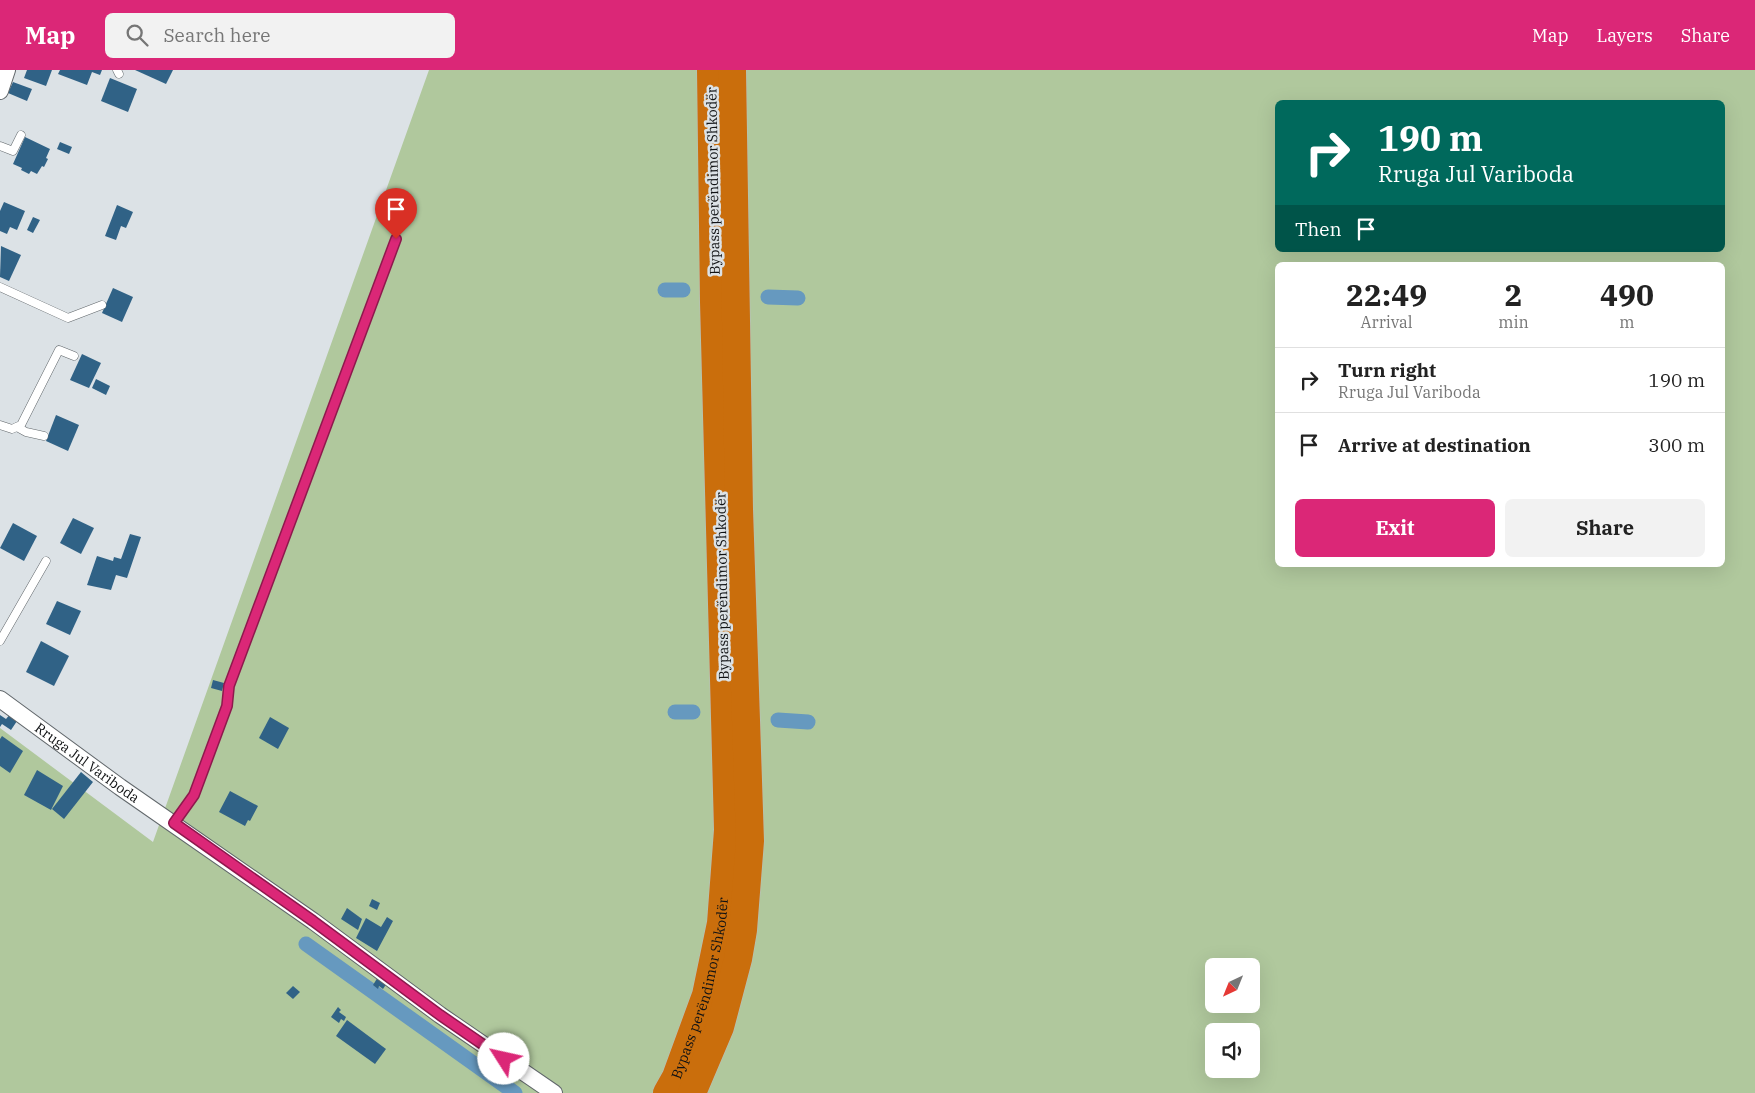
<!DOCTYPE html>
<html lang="en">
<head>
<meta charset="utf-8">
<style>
  body { margin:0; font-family:"IBM Plex Serif",serif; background:#f2f2f2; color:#222; height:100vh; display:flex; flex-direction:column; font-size:19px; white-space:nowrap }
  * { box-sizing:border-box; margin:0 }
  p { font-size:16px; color:#767676 }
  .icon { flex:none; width:28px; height:28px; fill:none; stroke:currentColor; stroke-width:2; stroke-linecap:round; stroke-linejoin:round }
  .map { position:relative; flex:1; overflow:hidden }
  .panel { position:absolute; left:1275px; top:192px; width:450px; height:305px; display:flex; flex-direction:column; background:#fff; border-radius:8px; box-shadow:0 5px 20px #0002 }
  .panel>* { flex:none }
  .banner { position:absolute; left:1275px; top:30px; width:450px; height:152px; border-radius:8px; box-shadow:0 5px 20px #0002; background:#00695c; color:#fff; overflow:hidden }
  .needle { width:32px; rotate:223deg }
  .fabs { position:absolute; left:1205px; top:888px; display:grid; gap:10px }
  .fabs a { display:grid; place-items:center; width:55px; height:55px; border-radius:8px; background:#fff; box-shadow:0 5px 20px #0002; font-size:25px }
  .pin { position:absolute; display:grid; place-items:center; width:42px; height:42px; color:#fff; margin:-51px -21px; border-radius:50% 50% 50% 0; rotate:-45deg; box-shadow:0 0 5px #0007 }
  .pin .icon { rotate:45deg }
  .me { position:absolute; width:55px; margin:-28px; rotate:305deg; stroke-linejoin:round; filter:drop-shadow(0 0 4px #0008) }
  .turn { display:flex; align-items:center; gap:18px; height:105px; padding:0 20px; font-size:22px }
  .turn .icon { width:65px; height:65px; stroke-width:2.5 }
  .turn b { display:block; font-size:35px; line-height:42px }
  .then { display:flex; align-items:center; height:48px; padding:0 20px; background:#0003; gap:10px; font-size:19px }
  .eta { display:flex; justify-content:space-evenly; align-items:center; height:85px; text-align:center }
  .eta b { font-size:30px; font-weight:700; line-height:35px }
  .cta { display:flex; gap:10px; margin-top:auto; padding:10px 20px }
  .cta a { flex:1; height:58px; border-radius:8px; background:#db2777; color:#fff; font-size:20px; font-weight:700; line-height:58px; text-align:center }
  .cta a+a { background:#f2f2f2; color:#222 }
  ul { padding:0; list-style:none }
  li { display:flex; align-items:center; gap:15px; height:65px; padding:0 20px; border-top:1px solid #e0e0e0 }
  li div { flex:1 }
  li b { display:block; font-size:19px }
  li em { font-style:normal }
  header { display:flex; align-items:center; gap:30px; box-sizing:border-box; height:70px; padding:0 25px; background:#db2777; color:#fff }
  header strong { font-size:24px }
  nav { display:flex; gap:28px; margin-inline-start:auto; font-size:18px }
  .search { width:350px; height:45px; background:#f2f2f2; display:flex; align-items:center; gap:12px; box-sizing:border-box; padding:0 18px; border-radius:8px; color:#767676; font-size:19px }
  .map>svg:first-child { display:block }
</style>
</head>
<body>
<header>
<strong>Map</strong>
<div class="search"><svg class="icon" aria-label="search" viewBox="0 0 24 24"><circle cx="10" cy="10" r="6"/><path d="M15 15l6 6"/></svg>Search here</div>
<nav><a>Map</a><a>Layers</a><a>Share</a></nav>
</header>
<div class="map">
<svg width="1755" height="1023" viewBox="0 0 1755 1023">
  <rect width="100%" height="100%" fill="#dce2e6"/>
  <path fill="#b0c89d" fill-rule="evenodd" d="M429 0H1755V1023H0V658L153 772ZM1278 32H1722V180H1278ZM1278 195H1722V495H1278ZM1214 896H1251V934H1214ZM1214 961H1251V999H1214Z"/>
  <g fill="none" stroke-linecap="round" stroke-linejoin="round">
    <g stroke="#6699bf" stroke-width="15">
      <polyline points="665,220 683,220"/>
      <polyline points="768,227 798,228"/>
      <polyline points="675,642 693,642"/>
      <polyline points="778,650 808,652"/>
      <polyline points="306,874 515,1023"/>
    </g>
  </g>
  <g fill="#306286">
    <polygon points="27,0 52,0 46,16 24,8"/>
    <polygon points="60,0 102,0 100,5 92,2 87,15 58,4"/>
    <polygon points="135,0 173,0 166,14"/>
    <polygon points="110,8 137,19 128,42 101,31"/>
    <polygon points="13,12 32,19 27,31 8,23"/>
    <polygon points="25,67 50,79 46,88 48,89 44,97 42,96 37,104 31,101 29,104 21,100 22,98 13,94"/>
    <polygon points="60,72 72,77 69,84 57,79"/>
    <polygon points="4,132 25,141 17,160 10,157 7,164 0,161 0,141"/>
    <polygon points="117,135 133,142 126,158 121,156 116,170 105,166"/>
    <polygon points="33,147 40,150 33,163 27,160"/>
    <polygon points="1,176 21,185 9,211 0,207"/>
    <polygon points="113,218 133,227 122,252 102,243"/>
    <polygon points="82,284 101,293 89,318 70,310"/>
    <polygon points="96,309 110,316 106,325 92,318"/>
    <polygon points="56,345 79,355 68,381 46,371"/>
    <polygon points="73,448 94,458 81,484 60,473"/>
    <polygon points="13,453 37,466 24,491 0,478"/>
    <polygon points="130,464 141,467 127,508 116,505 111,520 87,515 97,486 113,491 114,487 121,489"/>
    <polygon points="57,531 81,541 70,565 46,554"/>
    <polygon points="41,571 69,586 54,616 26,602"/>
    <polygon points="213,610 224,613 222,621 211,618"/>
    <polygon points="11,643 19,648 11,660 2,654 0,657 0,645 6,649"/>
    <polygon points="270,647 289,658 278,679 259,668"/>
    <polygon points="2,666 23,681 10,703 0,696 0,669"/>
    <polygon points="37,700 63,716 51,740 24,725"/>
    <polygon points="81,702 93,712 64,749 52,739"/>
    <polygon points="230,721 258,736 250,751 248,750 245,756 219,742"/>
    <polygon points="372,829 380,833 377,840 369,836"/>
    <polygon points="347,838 362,849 358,860 341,849"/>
    <polygon points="387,847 393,851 377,881 356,868 366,848 381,857"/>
    <polygon points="378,907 387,913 383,919 379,916 378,919 373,915"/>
    <polygon points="293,916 300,922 293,929 286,923"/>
    <polygon points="338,937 341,940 339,942 346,947 344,951 341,949 339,953 331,947"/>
    <polygon points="347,950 386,979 375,994 336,966"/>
  </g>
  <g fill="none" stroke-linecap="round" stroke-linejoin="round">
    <g stroke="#61676b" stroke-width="9">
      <g id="lane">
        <polyline points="117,0 119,4"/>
        <polyline points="0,76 13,81 21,65"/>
        <polyline points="0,217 68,248 102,235"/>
        <polyline points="0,355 12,359 21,355 59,280 74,286"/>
        <polyline points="17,357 26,362 44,366"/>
        <polyline points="0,571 46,491"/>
        <polyline points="174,753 194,725 227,636 229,616 396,169"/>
      </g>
    </g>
    <g stroke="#61676b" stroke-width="18">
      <g id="street">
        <polyline points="0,21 7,0"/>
        <path id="s1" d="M0 629 120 717 313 851 440 945 554 1023"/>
      </g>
    </g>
    <g stroke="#bcbdbd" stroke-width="29">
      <g id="highway">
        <path id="s2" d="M667 1023 676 1007 706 925 721 853 728 760 714 232 711 0"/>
        <polyline points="692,1023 720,957 738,889 743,860 750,771 739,439 732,0"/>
      </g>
    </g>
    <use href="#lane" stroke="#fff" stroke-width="8"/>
    <use href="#street" stroke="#fff" stroke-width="16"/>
    <use href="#highway" stroke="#ca6e0c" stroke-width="28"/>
  </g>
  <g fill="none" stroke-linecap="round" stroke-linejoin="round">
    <g stroke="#8e194d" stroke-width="12">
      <polyline id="route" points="396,169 229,616 227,636 194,725 174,753 313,851 440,945 504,989"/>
    </g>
    <use href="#route" stroke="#db2777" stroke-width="9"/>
  </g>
  <g text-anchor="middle" stroke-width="5" stroke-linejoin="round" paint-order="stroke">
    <g font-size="14" fill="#101214" stroke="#dce2e6">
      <text transform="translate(713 111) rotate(-91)" y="5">Bypass perëndimor Shkodër</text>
      <text transform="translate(722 516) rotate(-91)" y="5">Bypass perëndimor Shkodër</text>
      <text dy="5" stroke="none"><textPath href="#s1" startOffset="108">Rruga Jul Variboda</textPath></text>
      <text dy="5" stroke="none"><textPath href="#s2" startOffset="111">Bypass perëndimor Shkodër</textPath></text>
    </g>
  </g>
</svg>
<div class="fabs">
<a><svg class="needle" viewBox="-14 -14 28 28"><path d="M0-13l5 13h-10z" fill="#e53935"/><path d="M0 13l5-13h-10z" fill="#767676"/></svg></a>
<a><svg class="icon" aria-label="sound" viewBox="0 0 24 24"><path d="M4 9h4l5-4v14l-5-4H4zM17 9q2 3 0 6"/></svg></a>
</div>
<div class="pin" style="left:396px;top:169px;background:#d93025"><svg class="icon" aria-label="arrive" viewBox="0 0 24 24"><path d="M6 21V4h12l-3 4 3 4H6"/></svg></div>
<svg class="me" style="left:504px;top:989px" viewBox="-20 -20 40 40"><circle r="19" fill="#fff"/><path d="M0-13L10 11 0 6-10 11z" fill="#db2777"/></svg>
<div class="banner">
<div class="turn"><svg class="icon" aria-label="right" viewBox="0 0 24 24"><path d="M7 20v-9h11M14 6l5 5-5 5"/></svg><div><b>190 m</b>Rruga Jul Variboda</div></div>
<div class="then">Then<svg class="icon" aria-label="arrive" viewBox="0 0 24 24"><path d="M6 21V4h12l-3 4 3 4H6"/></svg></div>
</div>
<section class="panel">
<div class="eta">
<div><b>22:49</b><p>Arrival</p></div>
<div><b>2</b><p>min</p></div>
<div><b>490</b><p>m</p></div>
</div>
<ul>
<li><svg class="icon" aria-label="right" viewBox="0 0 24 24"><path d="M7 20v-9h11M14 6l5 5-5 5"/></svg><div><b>Turn right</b><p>Rruga Jul Variboda</p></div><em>190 m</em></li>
<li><svg class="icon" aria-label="arrive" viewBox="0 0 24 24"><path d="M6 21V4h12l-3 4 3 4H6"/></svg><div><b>Arrive at destination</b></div><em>300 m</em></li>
</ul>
<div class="cta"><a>Exit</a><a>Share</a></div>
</section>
</div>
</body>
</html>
